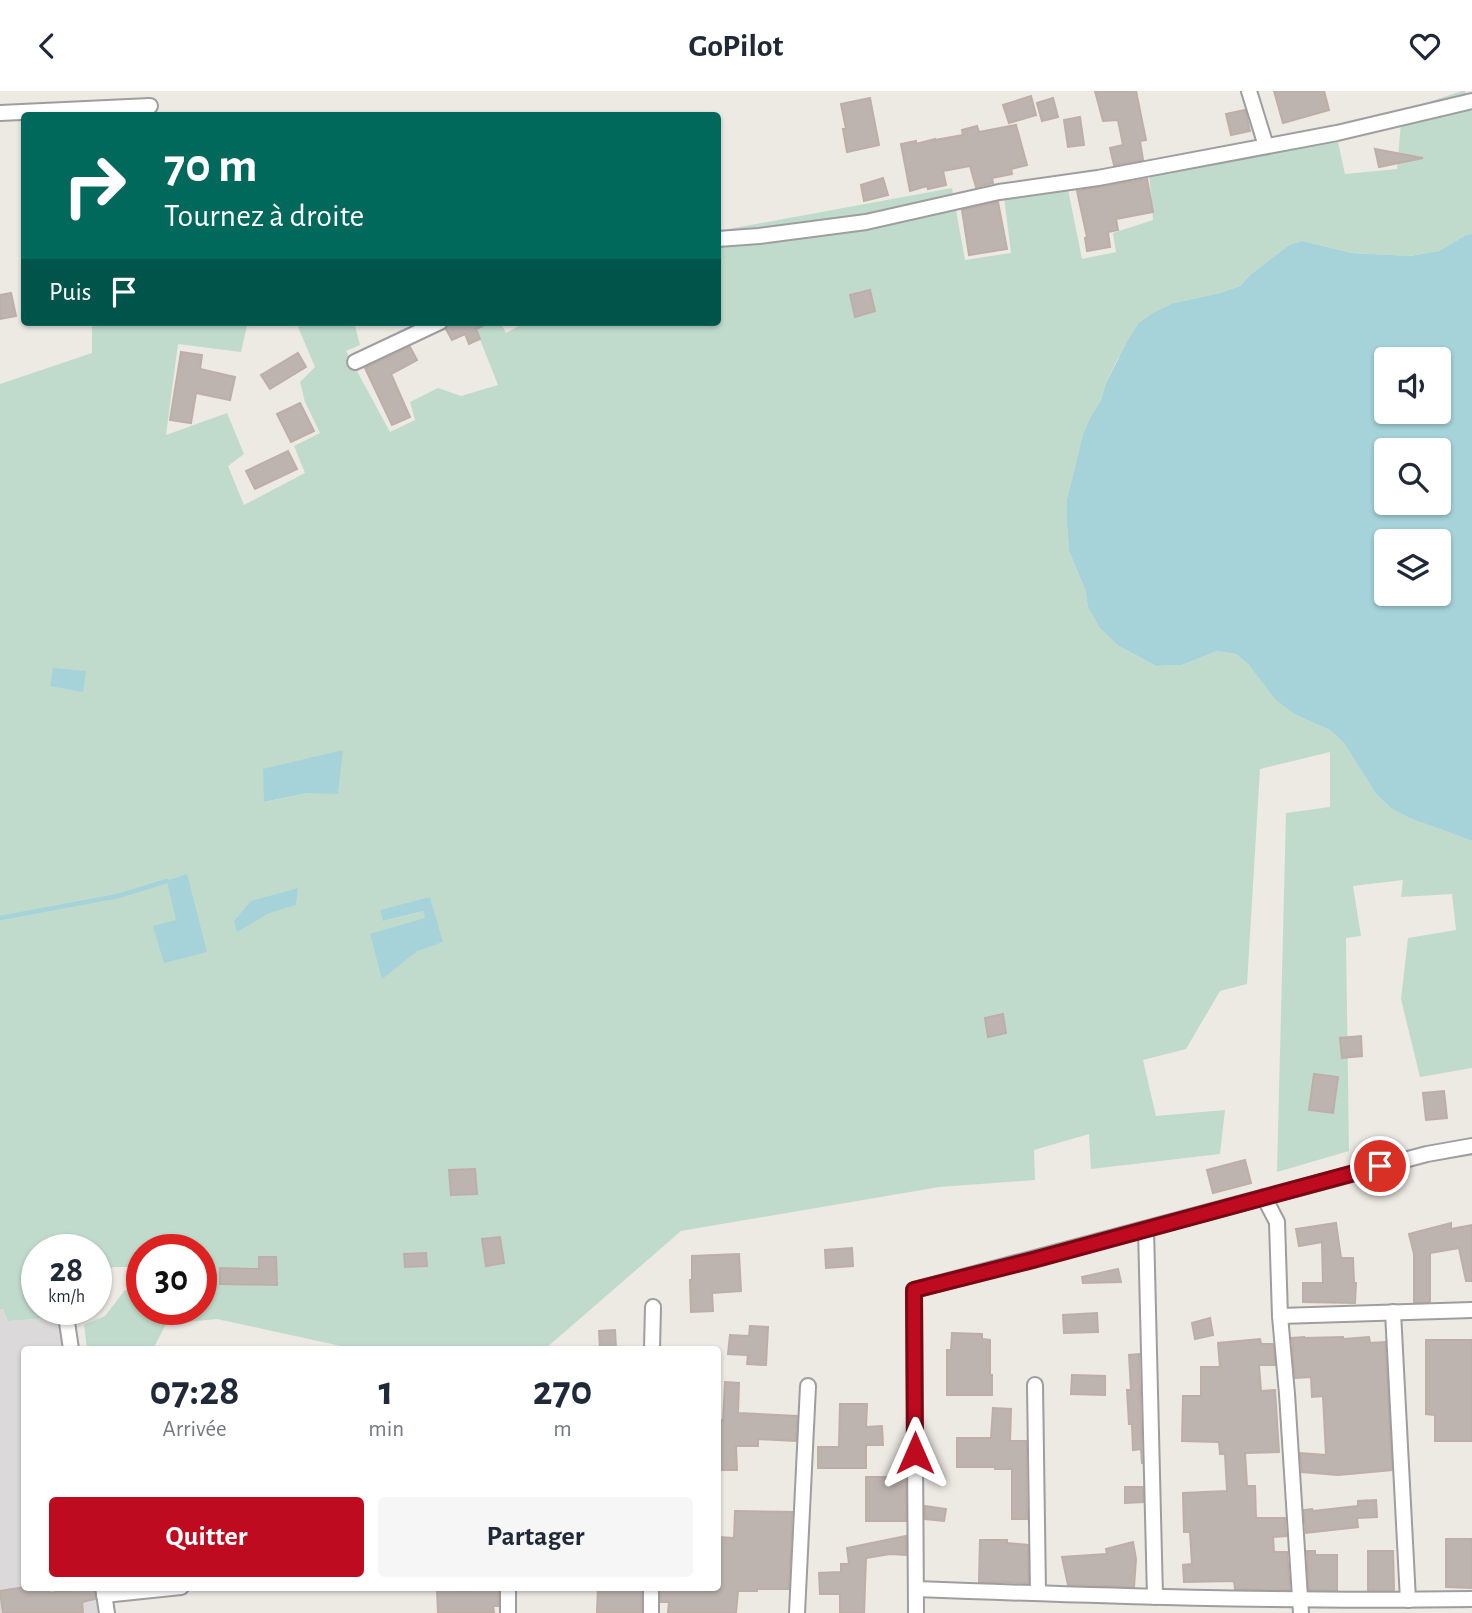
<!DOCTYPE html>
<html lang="fr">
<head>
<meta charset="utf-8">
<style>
  body { margin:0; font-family:"Alegreya Sans",sans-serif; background:#f6f6f7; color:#1f2937; height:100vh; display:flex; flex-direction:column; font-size:26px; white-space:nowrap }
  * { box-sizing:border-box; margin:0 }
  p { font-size:23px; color:#747a83 }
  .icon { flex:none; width:38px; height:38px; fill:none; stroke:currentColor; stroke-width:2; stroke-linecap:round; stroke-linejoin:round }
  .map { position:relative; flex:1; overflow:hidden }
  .side { position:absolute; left:21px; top:1255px; width:700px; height:245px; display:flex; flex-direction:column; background:#fff; border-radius:7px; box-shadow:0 2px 5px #0004 }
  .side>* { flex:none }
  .guide { position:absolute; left:21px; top:21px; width:700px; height:214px; border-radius:7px; box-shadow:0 2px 5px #0004; background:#00695c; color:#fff; overflow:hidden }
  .tools { position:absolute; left:1374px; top:256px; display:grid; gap:14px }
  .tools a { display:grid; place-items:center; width:77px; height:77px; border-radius:7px; background:#fff; box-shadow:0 2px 5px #0004; font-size:35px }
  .speed { position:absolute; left:21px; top:1143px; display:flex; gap:14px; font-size:35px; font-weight:700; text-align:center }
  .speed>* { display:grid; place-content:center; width:91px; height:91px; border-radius:50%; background:#fff; box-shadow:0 2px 5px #0004; line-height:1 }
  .speed small { font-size:18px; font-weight:400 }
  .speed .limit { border:10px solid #d22; background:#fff; color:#111 }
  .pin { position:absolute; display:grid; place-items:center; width:60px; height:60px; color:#fff; margin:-30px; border:4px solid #fff; border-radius:50%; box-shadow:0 2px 7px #0007 }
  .me { position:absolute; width:77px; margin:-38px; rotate:0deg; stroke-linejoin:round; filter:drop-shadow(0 0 5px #0008) }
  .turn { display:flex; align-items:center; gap:24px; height:147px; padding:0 28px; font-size:32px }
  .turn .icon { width:91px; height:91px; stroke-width:2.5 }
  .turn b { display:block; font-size:49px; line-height:60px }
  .then { display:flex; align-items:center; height:66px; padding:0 28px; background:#0003; gap:14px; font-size:26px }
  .eta { display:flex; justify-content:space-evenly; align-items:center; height:119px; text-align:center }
  .eta b { font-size:42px; font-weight:700; line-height:49px }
  .button { display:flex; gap:14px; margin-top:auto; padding:14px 28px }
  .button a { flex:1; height:80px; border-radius:7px; background:#be0b1f; color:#fff; font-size:28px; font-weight:700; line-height:80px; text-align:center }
  .button a+a { background:#f6f6f7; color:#1f2937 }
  header { display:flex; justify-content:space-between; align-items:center; height:91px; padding:0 28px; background:#fff; font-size:32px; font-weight:700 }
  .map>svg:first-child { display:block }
</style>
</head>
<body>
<header><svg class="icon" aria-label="back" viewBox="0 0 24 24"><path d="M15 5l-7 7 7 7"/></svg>GoPilot<svg class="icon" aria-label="heart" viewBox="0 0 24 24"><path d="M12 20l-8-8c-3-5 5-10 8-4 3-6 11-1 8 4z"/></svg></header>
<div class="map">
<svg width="1472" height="1522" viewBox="0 0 1472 1522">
  <rect width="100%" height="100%" fill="#ede9e3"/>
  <polygon fill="#dbd9da" points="0,1218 3,1218 8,1230 60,1226 64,1258 24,1258 24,1496 95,1496 99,1522 0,1522"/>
  <path fill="#c0dbcc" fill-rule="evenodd" d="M1462 0H1465L1472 21V143L1466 144 1439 160 1410 165 1352 162 1302 150 1289 154 1250 184 1240 195 1220 202 1174 212 1118 267 1106 292 1101 309 1091 325 1083 343 1067 408V434L1069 460 1085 498 1088 516 1119 555 1156 575 1182 574 1217 560 1236 563 1249 574 1296 624 1330 639 1344 652 1376 703 1391 717 1429 734 1472 750V977L1420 986 1401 908 1408 847 1456 839 1452 803 1401 806 1403 789 1353 795 1361 845 1346 847 1349 1060 1277 1081 1286 722 1330 716V661L1260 678 1247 893 1220 900 1186 958 1143 969 1156 1025 1225 1019 1220 1063 1091 1078 1089 1043 1034 1059 1035 1089 939 1096 681 1140 545 1258H399L341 1255 217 1228 166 1233 153 1258H87L84 1234 105 1225 125 1199H142V1218H201V1158H142V1176H113L96 1189V1158H37V1218H58L60 1226 8 1230 3 1218H0V293L92 262V231H248L241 261 178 253 166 344 227 322 244 363 228 375 244 414 305 382 294 355 320 342 305 311 300 291 315 276 298 236 306 231H354L360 254 346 260 390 341 415 329 410 311 438 297 461 305 498 294 473 231H500L506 242 526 231H718V140L952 97 965 169 1011 162 1003 98 1066 89 1082 168 1116 161 1113 142 1153 129 1148 71 1334 33 1345 83 1397 78 1402 20ZM342 660 338 702H307L265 711ZM430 806 442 851 416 861 426 828 423 820 383 830Z"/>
  <g fill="#a5d3d9" fill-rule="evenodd">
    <path d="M1472 143V750L1410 727 1391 717 1376 703 1344 652 1330 639 1296 624 1276 609 1249 574 1236 563 1217 560 1182 574 1156 575 1119 555 1100 537 1088 516 1085 498 1069 460 1067 434V408L1083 343 1091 325 1101 309 1106 292 1128 249 1139 232 1153 222 1174 212 1220 202 1240 195 1250 184 1289 154 1302 150 1352 162 1410 165 1439 160 1466 144ZM1386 268H1438V320H1386ZM1386 359H1438V411H1386ZM1386 450H1438V502H1386Z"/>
    <polygon points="53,577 86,580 83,601 50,595"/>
    <polygon points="343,659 338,703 307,702 264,711 263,678"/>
    <polygon points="187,783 207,861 164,872 153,835 176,829 167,790"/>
    <polygon points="298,797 296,814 269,822 237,841 234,830 251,810"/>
    <polygon points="430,806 443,851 416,861 382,888 370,843 425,827 423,820 383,830 380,819"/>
  </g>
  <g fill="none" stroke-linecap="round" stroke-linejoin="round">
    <polyline stroke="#a5d3d9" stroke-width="4.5" points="0,827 118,805 167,790"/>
  </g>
  <g fill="#bdb4b0" stroke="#beaea6" stroke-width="2">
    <polygon points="1095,0 1136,0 1146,49 1140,50 1143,69 1114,74 1110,57 1123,54 1118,29 1103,30"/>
    <polygon points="1274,0 1324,0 1329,19 1283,32"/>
    <polygon points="1031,5 1036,24 1009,32 1003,14"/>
    <polygon points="870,7 879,54 847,61 843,38 846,38 841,13"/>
    <polygon points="1053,7 1058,26 1042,30 1037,12"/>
    <polygon points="1245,19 1250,40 1231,44 1226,23"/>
    <polygon points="1080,26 1084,54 1068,56 1064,29"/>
    <polygon points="1016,34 1027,74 1011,78 1012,83 992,87 993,92 976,96 970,75 943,80 946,94 928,98 927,95 910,100 901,53 916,50 916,53 935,48 935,49 963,44 962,39 977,35 979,41"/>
    <polygon points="1375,58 1423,67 1379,76"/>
    <polygon points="883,87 888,104 864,110 861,94"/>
    <polygon points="1147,88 1153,121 1116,128 1118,139 1108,141 1110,156 1087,160 1085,147 1087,146 1077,100"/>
    <polygon points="998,111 1007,158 969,164 962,119"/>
    <polygon points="870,199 875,220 855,226 850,204"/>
    <polygon points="11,202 16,225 0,228 0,204"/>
    <polygon points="455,231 491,231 476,238 480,248 469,253 465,243 452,249 446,238 449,234"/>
    <polygon points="410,256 417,269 391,283 410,326 392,334 365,277"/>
    <polygon points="181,261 202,264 200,278 235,286 230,309 196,302 191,332 170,329"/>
    <polygon points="298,262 306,276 270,298 261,284"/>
    <polygon points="300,312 314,340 291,351 277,323"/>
    <polygon points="288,360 297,378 255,398 246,380"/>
    <polygon points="1003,923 1006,942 988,946 985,927"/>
    <polygon points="1361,945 1362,965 1342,967 1340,947"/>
    <polygon points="1314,983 1338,986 1333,1022 1309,1019"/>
    <polygon points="1444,1000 1447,1027 1426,1029 1423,1002"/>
    <polygon points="1245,1069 1251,1092 1213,1102 1207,1079"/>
    <polygon points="475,1078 477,1103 451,1104 449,1079"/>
    <polygon points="1336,1132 1341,1167 1353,1167 1354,1192 1356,1192 1355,1212 1303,1211 1303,1192 1323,1192 1322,1151 1299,1155 1296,1138"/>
    <polygon points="1451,1132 1451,1138 1472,1134 1472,1190 1466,1190 1459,1157 1430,1162 1430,1211 1414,1211 1414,1163 1409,1143"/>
    <polygon points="500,1146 504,1172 486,1175 482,1148"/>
    <polygon points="852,1157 853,1175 826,1177 825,1159"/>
    <polygon points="426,1162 427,1175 405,1176 404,1163"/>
    <polygon points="739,1163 741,1200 712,1202 713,1220 691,1221 690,1189 692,1189 692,1165"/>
    <polygon points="259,1166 276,1166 277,1194 220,1193 220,1177 259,1178"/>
    <polygon points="1118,1178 1121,1191 1083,1192 1082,1186"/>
    <polygon points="1097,1222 1098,1241 1064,1242 1063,1224"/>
    <polygon points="1210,1227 1213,1244 1195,1248 1192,1232"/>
    <polygon points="750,1235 768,1236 766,1274 747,1273 748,1264 728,1263 730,1244 749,1245"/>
    <polygon points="615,1239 616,1258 600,1258 599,1240"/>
    <polygon points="952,1242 982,1243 982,1248 990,1249 990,1284 992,1284 992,1304 947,1304 947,1259 951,1259"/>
    <polygon points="1304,1246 1304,1247 1343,1246 1343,1248 1369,1246 1370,1252 1385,1251 1392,1379 1338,1384 1302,1381 1300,1362 1326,1364 1323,1305 1312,1306 1311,1286 1295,1287 1292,1247"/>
    <polygon points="1260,1248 1261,1253 1273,1253 1275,1274 1259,1274 1261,1300 1275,1299 1279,1361 1245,1362 1247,1395 1255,1395 1256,1427 1285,1427 1286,1445 1273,1446 1274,1461 1287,1461 1290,1499 1235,1498 1234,1490 1184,1491 1183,1474 1192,1473 1190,1441 1184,1441 1183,1402 1227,1400 1225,1363 1220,1363 1219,1351 1182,1350 1183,1305 1201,1305 1201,1276 1220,1276 1218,1252"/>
    <polygon points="1426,1249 1472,1249 1472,1350 1435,1350 1435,1324 1426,1323"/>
    <polygon points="1139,1263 1142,1373 1141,1358 1133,1359 1132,1333 1129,1333 1127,1299 1131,1299 1129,1264"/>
    <polygon points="1072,1284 1105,1285 1105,1304 1071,1303"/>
    <polygon points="725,1291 739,1292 738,1322 797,1325 796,1350 758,1348 758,1355 736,1355 737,1379 718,1379 718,1330 723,1329"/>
    <polygon points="840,1313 867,1313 866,1336 882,1335 883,1354 866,1354 866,1377 818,1377 818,1356 839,1356"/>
    <polygon points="993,1317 1011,1318 1010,1350 1026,1350 1027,1428 1012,1428 1012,1378 995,1378 995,1376 957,1376 957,1347 991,1347"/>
    <rect x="866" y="1386" width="40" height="44"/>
    <polygon points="1125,1396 1143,1396 1143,1411 1125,1412"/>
    <polygon points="1376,1409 1377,1426 1357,1427 1358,1436 1306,1442 1304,1419 1312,1418 1313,1420 1358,1415 1358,1410"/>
    <polygon points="925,1415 946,1418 944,1430 925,1428"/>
    <polygon points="735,1420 792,1421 789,1498 757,1498 757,1500 738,1500 736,1522 668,1522 669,1511 661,1511 661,1497 718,1500 718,1446 734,1447"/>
    <polygon points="906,1445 906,1464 890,1463 866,1467 864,1522 840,1522 840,1503 820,1503 819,1482 841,1481 841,1473 849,1473 847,1457"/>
    <polygon points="1446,1448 1472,1448 1472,1497 1446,1496"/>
    <polygon points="980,1449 1007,1449 1007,1452 1028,1454 1028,1492 979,1491"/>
    <polygon points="1133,1451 1136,1468 1134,1496 1068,1494 1062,1466 1107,1463 1106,1458"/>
    <polygon points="1307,1460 1315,1460 1315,1464 1337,1464 1337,1499 1309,1499"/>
    <polygon points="1368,1460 1393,1460 1394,1499 1368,1499"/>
    <polygon points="25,1496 48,1496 49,1502 94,1496 95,1508 82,1511 83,1522 3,1522 0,1500"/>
    <polygon points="462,1496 462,1500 498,1496 498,1515 493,1515 494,1521 438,1522 437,1498"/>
    <polygon points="598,1496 641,1496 641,1522 597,1522"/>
  </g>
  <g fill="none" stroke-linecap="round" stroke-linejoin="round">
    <g stroke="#9e9e9e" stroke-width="18">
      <g id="street">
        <polyline points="1249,0 1266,55"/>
        <polyline points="0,22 150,15"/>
        <polyline points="718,148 759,145 866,131 999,101 1098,87 1337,42 1472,10"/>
        <polyline points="355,271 440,231"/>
        <polyline points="1264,1106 1277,1131 1280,1225 1287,1303 1301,1522"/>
        <polyline points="1146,1138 1155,1506"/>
        <polyline points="65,1218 71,1258"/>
        <polyline points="1393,1221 1408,1509"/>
        <polyline points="1280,1225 1472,1219"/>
        <polyline points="652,1258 653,1216"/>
        <polyline points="1035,1294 1038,1502"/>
        <polyline points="103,1496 107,1522"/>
        <polyline points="508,1496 508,1522"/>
        <path d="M916 1498C1101 1505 1287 1511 1472 1508"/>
        <polyline points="104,1504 181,1496"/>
        <polyline points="651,1522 651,1496"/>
        <polyline points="797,1522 808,1295"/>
        <polyline points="916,1522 914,1199 1427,1063 1472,1055"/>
      </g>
    </g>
    <use href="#street" stroke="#fff" stroke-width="14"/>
  </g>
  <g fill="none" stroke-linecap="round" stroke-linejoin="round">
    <g stroke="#7c0714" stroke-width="18">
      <polyline id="route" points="915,1362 914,1199 1033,1169 1380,1075"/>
    </g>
    <use href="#route" stroke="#be0b1f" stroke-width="12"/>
  </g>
</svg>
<div class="tools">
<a><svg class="icon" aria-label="sound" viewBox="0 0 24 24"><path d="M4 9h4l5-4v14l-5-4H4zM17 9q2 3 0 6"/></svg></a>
<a><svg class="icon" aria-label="search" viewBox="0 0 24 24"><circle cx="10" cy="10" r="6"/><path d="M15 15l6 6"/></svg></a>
<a><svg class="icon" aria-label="layers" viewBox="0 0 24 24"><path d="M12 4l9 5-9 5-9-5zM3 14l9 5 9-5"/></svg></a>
</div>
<div class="speed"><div>28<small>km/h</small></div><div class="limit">30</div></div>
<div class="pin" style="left:1380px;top:1075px;background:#d93025"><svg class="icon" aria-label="arrive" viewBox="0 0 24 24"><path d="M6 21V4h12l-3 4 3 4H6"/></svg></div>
<svg class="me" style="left:915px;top:1362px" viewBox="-20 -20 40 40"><path d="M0-17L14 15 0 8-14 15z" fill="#be0b1f" stroke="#fff" stroke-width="4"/></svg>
<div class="guide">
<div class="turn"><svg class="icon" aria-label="right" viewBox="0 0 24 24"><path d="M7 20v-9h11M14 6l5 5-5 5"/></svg><div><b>70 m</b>Tournez à droite</div></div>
<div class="then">Puis<svg class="icon" aria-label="arrive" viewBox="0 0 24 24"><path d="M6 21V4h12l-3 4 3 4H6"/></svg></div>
</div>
<section class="side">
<div class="eta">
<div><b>07:28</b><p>Arrivée</p></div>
<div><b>1</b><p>min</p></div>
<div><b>270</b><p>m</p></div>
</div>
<div class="button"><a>Quitter</a><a>Partager</a></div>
</section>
</div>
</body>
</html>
